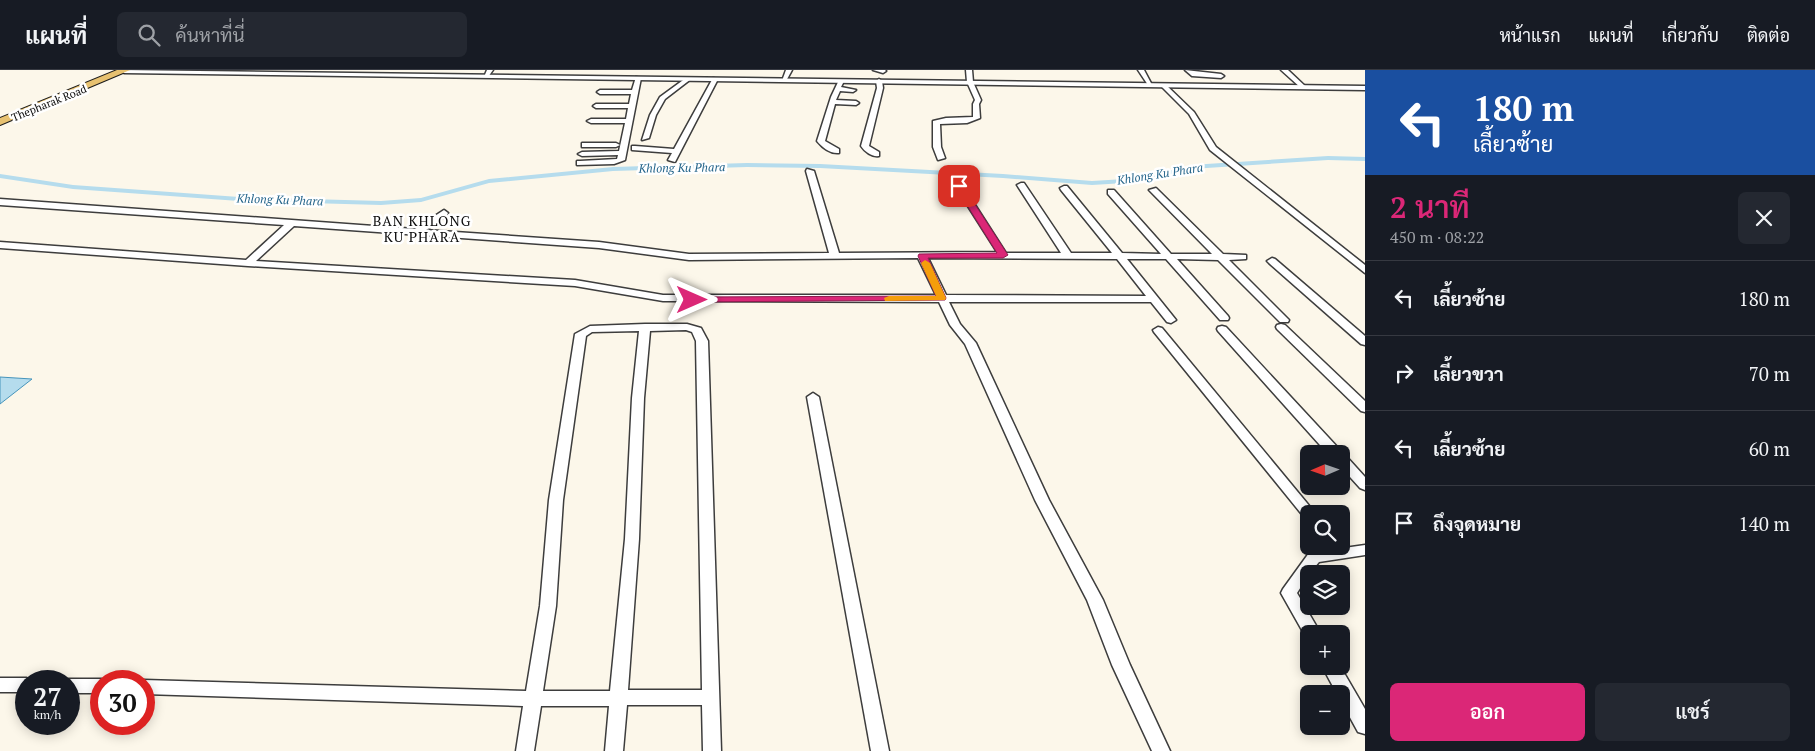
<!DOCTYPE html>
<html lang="th">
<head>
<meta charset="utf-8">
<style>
  body { margin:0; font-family:"PT Serif",Sarabun,serif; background:#242831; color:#f1f3f6; height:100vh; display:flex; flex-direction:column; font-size:19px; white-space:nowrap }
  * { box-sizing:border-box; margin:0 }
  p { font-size:16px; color:#9ea1a6 }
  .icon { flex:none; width:28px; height:28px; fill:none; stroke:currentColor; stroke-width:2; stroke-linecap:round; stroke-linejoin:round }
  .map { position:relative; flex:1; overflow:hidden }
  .sheet { display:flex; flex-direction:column; background:#171b24; width:450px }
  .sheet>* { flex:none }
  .top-card { background:#1a4fa0; color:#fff; overflow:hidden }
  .needle { width:32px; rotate:268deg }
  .fabs { position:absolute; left:1300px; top:375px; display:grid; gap:10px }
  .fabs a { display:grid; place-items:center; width:50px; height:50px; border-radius:8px; background:#171b24; box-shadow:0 2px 12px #0003; font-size:25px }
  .speed { position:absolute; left:15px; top:600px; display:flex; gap:10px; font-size:25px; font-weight:700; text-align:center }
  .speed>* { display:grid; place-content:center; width:65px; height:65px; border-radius:50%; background:#171b24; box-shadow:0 2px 12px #0003; line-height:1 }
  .speed small { font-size:12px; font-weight:400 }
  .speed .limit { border:8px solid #d22; background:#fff; color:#111 }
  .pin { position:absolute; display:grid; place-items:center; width:42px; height:42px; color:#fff; margin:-21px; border-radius:10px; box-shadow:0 2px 8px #0006 }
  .me { position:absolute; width:55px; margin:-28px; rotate:90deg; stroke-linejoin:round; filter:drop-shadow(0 0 4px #0008) }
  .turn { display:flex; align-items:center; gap:18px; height:105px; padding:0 25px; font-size:22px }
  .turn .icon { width:65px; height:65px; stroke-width:2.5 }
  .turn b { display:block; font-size:35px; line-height:42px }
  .round { display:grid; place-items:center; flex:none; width:52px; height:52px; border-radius:8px; background:#242831 }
  .summary { display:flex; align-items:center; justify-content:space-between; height:85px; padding:0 25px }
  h1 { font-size:30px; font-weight:600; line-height:38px; color:#db2777 }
  .cta { display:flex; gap:10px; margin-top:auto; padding:10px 25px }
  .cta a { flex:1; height:58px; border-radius:8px; background:#db2777; color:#fff; font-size:20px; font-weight:600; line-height:58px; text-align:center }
  .cta a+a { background:#242831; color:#f1f3f6 }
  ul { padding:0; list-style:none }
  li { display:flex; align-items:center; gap:15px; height:75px; padding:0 25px; border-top:1px solid #363941 }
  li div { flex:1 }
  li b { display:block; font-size:19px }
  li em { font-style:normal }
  header { display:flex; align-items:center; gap:30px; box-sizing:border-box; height:70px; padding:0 25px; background:#171b24; border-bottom:1px solid #363941 }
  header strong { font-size:24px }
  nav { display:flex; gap:28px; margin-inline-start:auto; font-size:18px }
  .search { width:350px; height:45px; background:#242831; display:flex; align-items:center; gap:12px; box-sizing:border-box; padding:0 18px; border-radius:8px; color:#9ea1a6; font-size:19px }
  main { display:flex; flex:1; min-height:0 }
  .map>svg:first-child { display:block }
</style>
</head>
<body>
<header>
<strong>แผนที่</strong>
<div class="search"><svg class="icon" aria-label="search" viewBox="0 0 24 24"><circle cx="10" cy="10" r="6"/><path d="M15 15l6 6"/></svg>ค้นหาที่นี่</div>
<nav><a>หน้าแรก</a><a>แผนที่</a><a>เกี่ยวกับ</a><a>ติดต่อ</a></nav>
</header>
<main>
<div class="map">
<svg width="1365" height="681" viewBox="0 0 1365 681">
  <rect width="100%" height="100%" fill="#fcf7ea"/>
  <polygon fill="#b5dced" stroke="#4694bb" points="0,307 32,309 0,334"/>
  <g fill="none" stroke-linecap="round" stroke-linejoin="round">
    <polygon fill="#b5dced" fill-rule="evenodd" points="1328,86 1365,87 1365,91 1328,90 1191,99 1141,112 1092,115 1003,108 820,98 747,97 613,101 489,113 421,132 381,135 239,131 73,119 0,108 0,104 73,115 239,127 381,131 421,128 489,109 613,97 747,93 820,94 1003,104 1092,111 1141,108 1191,95"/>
    <g stroke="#3d3d3d" stroke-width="3">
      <g id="minor">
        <polygon points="487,0 493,0 488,7 484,7"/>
        <polygon points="786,0 792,0 786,11 782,11"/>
        <polygon points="873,0 885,0 886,1 883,3"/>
        <polygon points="966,0 972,0 973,12 981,30 979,34 980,48 967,53 940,54 941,77 945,88 938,90 933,77 933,51 946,48 973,47 973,34 975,30 967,12"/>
        <polygon points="1138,0 1144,0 1152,15 1148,15"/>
        <polygon points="1185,0 1221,4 1224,6 1221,8 1192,6"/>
        <polygon points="1281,0 1288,0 1305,16 1305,18 1301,18"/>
        <polygon points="636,7 641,8 625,90 614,94 577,95 577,91 580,91 617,89 618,85 582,86 578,84 582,82 619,81 625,53 591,53 587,51 591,49 626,49 628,38 596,38 593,36 596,34 629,34 631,24 600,24 597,22 600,20 632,20"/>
        <polygon points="686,8 691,9 665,29 656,45 649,68 642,70 650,45 660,27"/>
        <polygon points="713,8 718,9 675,92 668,90 672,83 632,80 632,76 635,76 674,79"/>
        <path d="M879 9 882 11 883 18 869 76 879 82V86C872 87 865 82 861 76L877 18 876 11Z"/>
        <path d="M839 10 844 11 841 17 856 20 853 22 840 21 836 30 856 31 859 33 856 35 835 34 825 71 839 79V83C830 84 822 77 817 71L831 27Z"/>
        <polygon points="1161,14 1165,14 1194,42 1216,77 1365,195 1365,203 1210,80 1189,44 1161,16"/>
        <polygon points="582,73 616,73 620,75 616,77 582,77"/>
        <path d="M807 99 814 101 839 183 997 182 955 116 959 114 963 116 1006 183H1061L1017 115 1021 113H1024L1071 183H1112L1061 120 1060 118 1064 116H1067L1122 183 1161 184 1108 124V120H1114L1171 184H1212L1149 120 1156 118 1223 184 1246 185V189L1229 190 1289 250 1288 252H1280L1218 190 1177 189 1228 246 1229 248 1228 250H1220L1166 189H1127L1176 250 1171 253 1167 252 1151 232H949L960 254 976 273 1049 430 1103 530 1130 595 1170 681H1152L1112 595 1087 530 1035 430 965 274 950 255 939 232 663 231 575 216 248 196 0 178V172L246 190 284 155 0 135V129L415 159 444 140 448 143 447 145 426 160 599 172 689 184 829 183 806 101ZM294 156 599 178 689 190 918 188 936 225H663L575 210 256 191ZM928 188 1117 189 1146 226 946 225Z"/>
        <polygon points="1272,188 1275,189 1365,266 1365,275 1361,274 1269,193 1267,191"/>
        <path d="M645 254H687L701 258 708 271 721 681H703L702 635H627L623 681H605L609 636H541L534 681H516L523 636 144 624V611H139L144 610 526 621 540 536 549 430 575 264 590 256ZM686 260 692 262 696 271 702 620H628L639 469 644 328 650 261ZM639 261 632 328 625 469 610 621H543L556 536 563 430 586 266 592 262Z"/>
        <polygon points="1281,254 1285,255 1365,331 1365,342 1361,341 1277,259 1276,257 1277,255"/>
        <polygon points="1222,256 1226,257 1341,381 1342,385 1346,386 1365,407 1365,420 1360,418 1341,397 1341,384 1328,384 1218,261 1217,259 1218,257"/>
        <polygon points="1158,257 1162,258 1316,444 1309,444 1309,449 1304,447 1154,262 1153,260"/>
        <polygon points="813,323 819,327 889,681 871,681 807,327"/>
        <polygon points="1365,475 1365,485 1319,492 1309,504 1297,523 1321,564 1309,564 1309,569 1307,569 1281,523 1283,519 1309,483"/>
        <polygon points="1322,596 1340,596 1365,639 1365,664 1358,662 1341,631 1341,624 1337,624"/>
        <polygon points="0,608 26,608 33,611 26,611 26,622 0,622"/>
        <polygon points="69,609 101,609 107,611 101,611 101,623 69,623 69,611 63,611"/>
      </g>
    </g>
    <g stroke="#3d3d3d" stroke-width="3">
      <polygon id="tertiary" points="121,0 1365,16 1365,20 124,3"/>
    </g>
    <g stroke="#1b1b1b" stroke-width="2">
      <polygon id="primary" points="117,0 130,0 0,55 0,48"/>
    </g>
    <use href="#minor" fill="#fff" fill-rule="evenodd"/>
    <use href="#tertiary" fill="#fff" fill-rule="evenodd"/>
    <use href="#primary" fill="#e7c170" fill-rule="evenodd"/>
  </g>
  <polygon fill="#db2777" stroke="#8e194d" points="959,114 963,116 1008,185 1003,188 928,188 946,228 945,230 692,232 687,230 692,227 936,226 918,186 919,184 997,183 955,116"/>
  <polygon fill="#f59e0b" points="925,190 930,193 946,228 945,230 885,231 884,228 889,226 936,226 921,193"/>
  <g text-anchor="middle" stroke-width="5" stroke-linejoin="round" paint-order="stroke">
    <g font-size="11" fill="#0a0a0a" stroke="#fff">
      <text transform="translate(49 33) rotate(-22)" y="4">Thepharak Road</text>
    </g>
    <g font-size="12" font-style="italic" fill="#25658b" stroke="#fff">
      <text transform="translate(682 98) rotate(-1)" y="4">Khlong Ku Phara</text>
      <text transform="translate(1160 104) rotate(-9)" y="4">Khlong Ku Phara</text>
      <text transform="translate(280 130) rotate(2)" y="4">Khlong Ku Phara</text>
    </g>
    <g font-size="14" letter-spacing="1" fill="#0a0a0a" stroke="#fff">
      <text x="422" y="156">BAN KHLONG<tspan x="422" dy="16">KU PHARA</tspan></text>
    </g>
  </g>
</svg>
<div class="fabs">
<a><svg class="needle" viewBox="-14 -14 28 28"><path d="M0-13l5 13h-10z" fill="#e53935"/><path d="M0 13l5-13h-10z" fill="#9ea1a6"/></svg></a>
<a><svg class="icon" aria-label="search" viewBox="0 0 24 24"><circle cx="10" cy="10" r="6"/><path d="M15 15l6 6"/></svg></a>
<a><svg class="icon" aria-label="layers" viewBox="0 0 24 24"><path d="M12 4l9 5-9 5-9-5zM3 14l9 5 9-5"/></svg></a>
<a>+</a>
<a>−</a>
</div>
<div class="speed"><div>27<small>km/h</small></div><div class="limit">30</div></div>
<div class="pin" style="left:959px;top:116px;background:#d93025"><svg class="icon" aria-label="arrive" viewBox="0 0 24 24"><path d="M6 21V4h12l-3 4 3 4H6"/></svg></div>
<svg class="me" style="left:692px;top:230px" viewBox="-20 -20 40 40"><path d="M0-17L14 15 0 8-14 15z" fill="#db2777" stroke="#fff" stroke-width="4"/></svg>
</div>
<section class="sheet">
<div class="top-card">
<div class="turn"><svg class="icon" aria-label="left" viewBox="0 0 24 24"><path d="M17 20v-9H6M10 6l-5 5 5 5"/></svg><div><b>180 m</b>เลี้ยวซ้าย</div></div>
</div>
<div class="summary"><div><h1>2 นาที</h1><p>450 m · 08:22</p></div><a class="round"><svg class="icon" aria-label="close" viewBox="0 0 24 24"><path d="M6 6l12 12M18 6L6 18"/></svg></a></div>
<ul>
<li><svg class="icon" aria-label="left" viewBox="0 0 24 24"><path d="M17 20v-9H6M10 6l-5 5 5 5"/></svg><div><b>เลี้ยวซ้าย</b></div><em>180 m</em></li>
<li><svg class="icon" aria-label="right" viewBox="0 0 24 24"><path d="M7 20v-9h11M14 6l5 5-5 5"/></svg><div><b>เลี้ยวขวา</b></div><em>70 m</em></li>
<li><svg class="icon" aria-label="left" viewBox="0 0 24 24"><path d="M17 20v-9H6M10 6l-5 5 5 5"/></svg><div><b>เลี้ยวซ้าย</b></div><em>60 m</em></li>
<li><svg class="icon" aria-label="arrive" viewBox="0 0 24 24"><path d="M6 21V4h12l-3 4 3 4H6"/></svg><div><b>ถึงจุดหมาย</b></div><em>140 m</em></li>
</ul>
<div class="cta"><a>ออก</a><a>แชร์</a></div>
</section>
</main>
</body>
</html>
